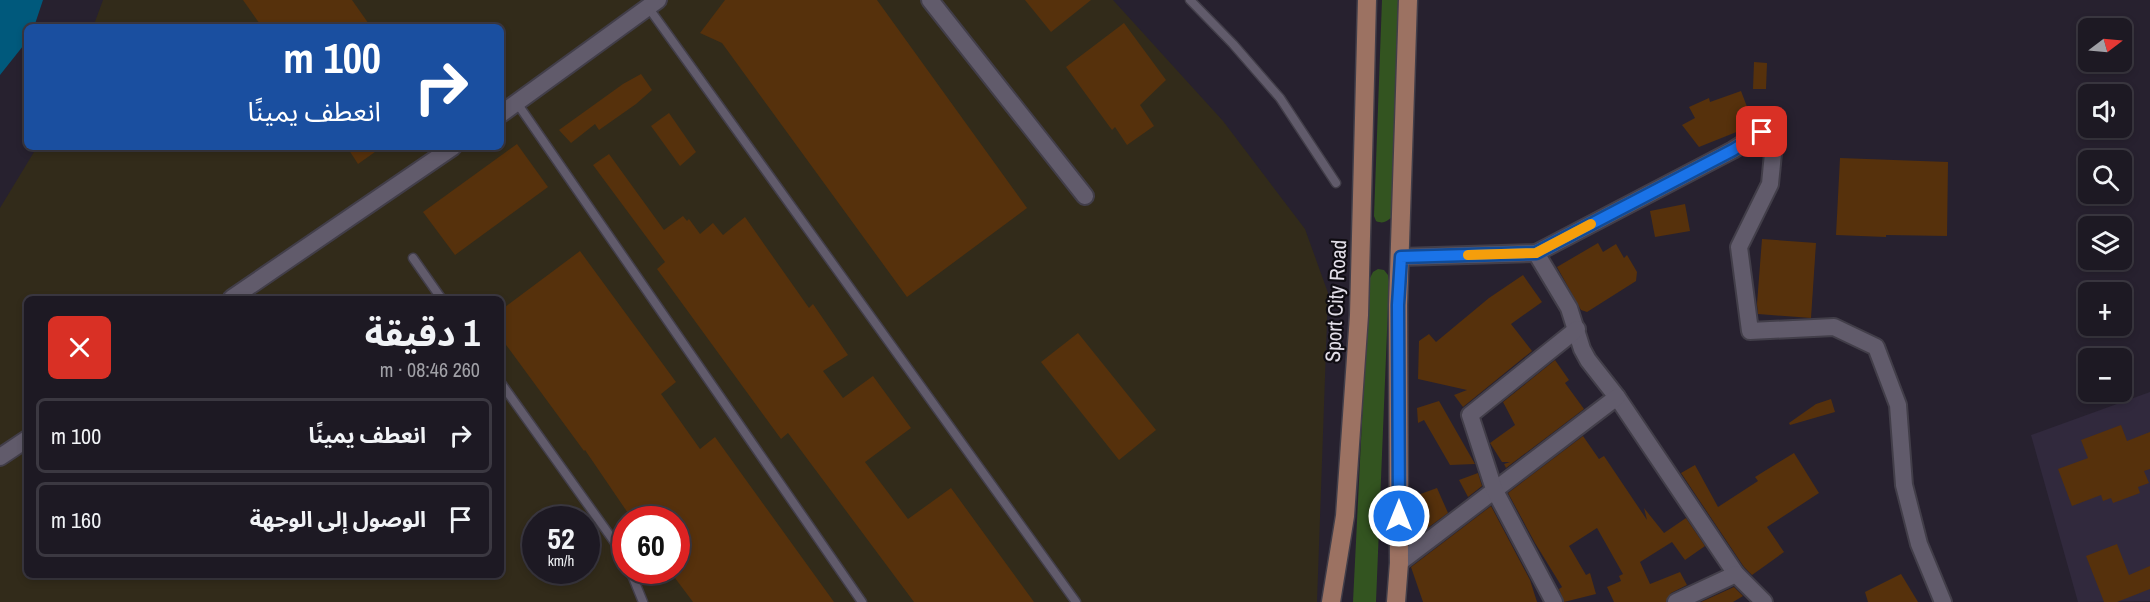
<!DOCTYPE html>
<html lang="ar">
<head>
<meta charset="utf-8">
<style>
  body { margin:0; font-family:"Archivo Narrow","Noto Sans Arabic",sans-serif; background:#25222b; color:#f1f3f6; direction:rtl; height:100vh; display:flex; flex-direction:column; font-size:22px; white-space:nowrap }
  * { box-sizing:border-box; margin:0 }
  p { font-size:20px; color:#a0a0a6 }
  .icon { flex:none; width:33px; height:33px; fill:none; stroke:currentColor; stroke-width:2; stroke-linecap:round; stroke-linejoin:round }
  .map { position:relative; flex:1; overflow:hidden; direction:ltr }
  .side { position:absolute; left:24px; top:296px; width:480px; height:282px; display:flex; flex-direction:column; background:#1d1923; border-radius:9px; box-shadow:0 3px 9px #0003,0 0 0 2px #3b3841; direction:rtl }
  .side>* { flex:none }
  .hud { position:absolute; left:24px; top:24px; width:480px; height:126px; border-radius:9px; box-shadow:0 3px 9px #0003,0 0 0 2px #3b3841; direction:rtl; background:#1a4fa0; color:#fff; overflow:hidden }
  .needle { width:39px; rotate:74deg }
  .buttons { position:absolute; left:2078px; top:18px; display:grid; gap:12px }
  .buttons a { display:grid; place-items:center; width:54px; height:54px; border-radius:9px; background:#1d1923; box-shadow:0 3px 9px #0003,0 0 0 2px #3b3841; font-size:30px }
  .speed { position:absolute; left:522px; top:506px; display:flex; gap:12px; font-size:30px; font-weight:700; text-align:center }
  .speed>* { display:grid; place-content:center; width:78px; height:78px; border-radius:50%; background:#1d1923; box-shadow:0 3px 9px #0003,0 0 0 2px #3b3841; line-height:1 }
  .speed small { font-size:15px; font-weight:400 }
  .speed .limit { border:9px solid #d22; background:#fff; color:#111 }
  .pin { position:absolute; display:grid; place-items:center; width:51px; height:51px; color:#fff; margin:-26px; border-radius:12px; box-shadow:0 3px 9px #0006 }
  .me { position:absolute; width:66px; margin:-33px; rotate:0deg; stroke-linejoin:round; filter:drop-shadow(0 0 4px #0008) }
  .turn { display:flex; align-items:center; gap:21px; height:126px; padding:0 24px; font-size:27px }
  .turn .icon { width:78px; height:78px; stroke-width:2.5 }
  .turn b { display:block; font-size:42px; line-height:51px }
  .round { display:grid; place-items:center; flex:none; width:63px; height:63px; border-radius:9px; background:#25222b }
  .head { display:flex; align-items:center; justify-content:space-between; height:102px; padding:0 24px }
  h1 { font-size:36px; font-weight:700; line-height:45px }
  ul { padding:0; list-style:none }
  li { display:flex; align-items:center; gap:18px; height:75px; margin:0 12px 9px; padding:0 12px; border:3px solid #3b3841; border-radius:9px }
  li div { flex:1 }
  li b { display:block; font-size:22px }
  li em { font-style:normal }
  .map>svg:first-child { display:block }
</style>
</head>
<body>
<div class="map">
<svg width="2150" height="602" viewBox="0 0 2150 602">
  <rect width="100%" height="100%" fill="#27212f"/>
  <polygon fill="#31293d" points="2150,392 2150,601 2078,602 2031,435"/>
  <path fill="#322b1a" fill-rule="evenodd" d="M103 0H1113L1223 121 1305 229 1328 293 1317 602H0V208L37 147H501V27H93ZM27 298H501V574H27ZM536 519H586V570H536ZM626 519H676V570H626Z"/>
  <g fill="#335420">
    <path d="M1382 0H1398L1392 217C1386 222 1383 224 1376 221L1374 216Z"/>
    <polygon points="1378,269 1384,270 1388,275 1389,282 1376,602 1353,602 1369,280 1373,272"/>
  </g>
  <polygon fill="#00597c" points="0,0 43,0 34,27 27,27 27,41 0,75"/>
  <g fill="#56310c">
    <polygon points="243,0 352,0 371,27 262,27"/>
    <polygon points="725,0 877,0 1027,208 907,297 722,43 700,33"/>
    <polygon points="1025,0 1091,0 1051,32"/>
    <polygon points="1124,23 1166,80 1140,105 1154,126 1127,145 1115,127 1112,130 1066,67"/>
    <polygon points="1754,62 1767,63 1766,89 1753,89"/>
    <polygon points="641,74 652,90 636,104 599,130 595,124 571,143 559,130 623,84"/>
    <polygon points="1741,91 1754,125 1699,147 1682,125 1695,118 1689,107 1709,98 1710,102"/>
    <polygon points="669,113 696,152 680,166 651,126"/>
    <polygon points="517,144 548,187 455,255 423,212"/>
    <polygon points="347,147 382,147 358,164"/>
    <polygon points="609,154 664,230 683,216 687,221 689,219 700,234 713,223 723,235 745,217 809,308 813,304 848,355 823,371 843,398 873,376 911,428 865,462 908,519 951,488 1034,602 914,602 788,433 781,439 657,269 665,262 593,165"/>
    <polygon points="1840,158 1948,162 1947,236 1886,235 1886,237 1836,235"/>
    <polygon points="1685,204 1690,231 1655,237 1650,211"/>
    <polygon points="1762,239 1816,243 1811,318 1758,314 1757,304"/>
    <polygon points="1598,243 1603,252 1616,244 1624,258 1627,255 1637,272 1636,281 1587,312 1581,310 1557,267"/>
    <polygon points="580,251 676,382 661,394 700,449 715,437 834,602 693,602 669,570 676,570 676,519 632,519 585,450 584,451 501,338 501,310"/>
    <polygon points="1523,275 1542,302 1511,324 1532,351 1463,407 1454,395 1467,390 1418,379 1419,341 1429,334 1436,342 1489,298"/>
    <polygon points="1078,333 1156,430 1119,460 1041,362"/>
    <polygon points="1555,360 1569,380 1565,383 1584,409 1506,468 1504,464 1510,462 1502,462 1490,443 1515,425 1503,402"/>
    <polygon points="1831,399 1835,412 1790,425 1789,423 1816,404"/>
    <polygon points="1439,401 1475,464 1450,465 1424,420 1418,423 1417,408"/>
    <polygon points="2121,425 2127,441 2150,432 2150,469 2144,471 2149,483 2138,487 2140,493 2113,503 2111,498 2103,501 2101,495 2072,506 2058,469 2088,458 2081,440"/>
    <polygon points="1583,436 1599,459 1604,456 1647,520 1644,508 1664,533 1686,518 1705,546 1685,560 1672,542 1640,562 1650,584 1680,572 1687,585 1671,593 1666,602 1614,602 1607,587 1621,581 1619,576 1623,574 1597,528 1569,546 1586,575 1590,573 1596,594 1564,602 1559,589 1562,587 1535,543 1508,493"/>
    <polygon points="1794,453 1819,493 1767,527 1784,552 1752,575 1744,567 1681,473 1695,465 1718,507 1758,481 1755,477"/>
    <polygon points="1478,473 1482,486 1468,497 1459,480"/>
    <polygon points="1437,488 1448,513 1418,535 1415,496"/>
    <polygon points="1491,506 1530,580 1537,602 1423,602 1411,567"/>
    <polygon points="2117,544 2129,575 2150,566 2150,589 2117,602 2104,602 2086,556"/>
    <polygon points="1901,574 1918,602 1868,602 1865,592"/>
    <polygon points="1734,587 1743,596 1733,602 1701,602"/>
  </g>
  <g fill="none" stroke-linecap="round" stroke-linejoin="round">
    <g stroke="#423e49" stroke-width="11">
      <g id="service">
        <polyline points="1190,0 1233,44 1280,98 1336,183"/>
        <polyline points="648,7 1076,602"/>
        <polyline points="517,103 862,602"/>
        <polyline points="413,258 441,298"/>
        <polyline points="501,383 626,558"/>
        <polyline points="630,570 643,602"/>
      </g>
    </g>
    <g stroke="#423e49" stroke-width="20">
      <g id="minor">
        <polyline points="930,0 1085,196"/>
        <polyline points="501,114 658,0"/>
        <polyline points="1776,123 1770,184 1739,247 1750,331 1834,327 1876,347 1898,405 1904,485 1919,544 1943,602"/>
        <polyline points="1536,253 1569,308 1582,349 1588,360 1617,397 1736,574 1764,602"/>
        <polyline points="1401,257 1536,253 1733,150 1776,123"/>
        <polyline points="232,298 453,147"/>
        <polyline points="0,457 27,439"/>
        <polyline points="1399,563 1617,397"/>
        <polyline points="1554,602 1494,489 1470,415 1577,329"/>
        <polyline points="1676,602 1736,574"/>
      </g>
    </g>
    <g stroke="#423e49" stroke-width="21">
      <g id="primary">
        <polyline points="1331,602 1345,516 1359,315 1367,0"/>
        <polyline points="1396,602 1399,563 1398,305 1408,0"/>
      </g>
    </g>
    <use href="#service" stroke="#615b6b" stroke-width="8"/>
    <use href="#minor" stroke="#615b6b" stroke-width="16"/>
    <use href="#primary" stroke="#9c7262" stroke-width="18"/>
  </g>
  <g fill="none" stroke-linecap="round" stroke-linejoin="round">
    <g stroke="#114b97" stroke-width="15">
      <polyline id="route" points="1399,516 1398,305 1401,257 1536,253 1733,150 1762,132"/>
    </g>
    <use href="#route" stroke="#1a73e8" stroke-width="10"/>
    <polyline stroke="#f59e0b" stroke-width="10" points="1468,255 1536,253 1591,224"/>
  </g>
  <g text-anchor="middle" stroke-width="4.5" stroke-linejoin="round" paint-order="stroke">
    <g font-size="21" fill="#e2dee8" stroke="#0f0c12">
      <text transform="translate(1336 301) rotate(-87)" y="7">Sport City Road</text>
    </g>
  </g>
</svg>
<div class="buttons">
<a><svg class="needle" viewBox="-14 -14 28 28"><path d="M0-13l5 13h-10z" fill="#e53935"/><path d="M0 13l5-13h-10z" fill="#a0a0a6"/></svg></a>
<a><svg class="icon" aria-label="sound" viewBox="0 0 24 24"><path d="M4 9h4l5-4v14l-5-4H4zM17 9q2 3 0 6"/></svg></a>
<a><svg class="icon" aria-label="search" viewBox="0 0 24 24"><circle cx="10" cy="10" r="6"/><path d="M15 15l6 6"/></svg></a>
<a><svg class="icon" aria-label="layers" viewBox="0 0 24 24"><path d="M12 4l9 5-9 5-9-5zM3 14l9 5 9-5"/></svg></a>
<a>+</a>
<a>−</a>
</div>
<div class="speed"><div>52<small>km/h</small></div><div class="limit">60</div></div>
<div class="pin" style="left:1762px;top:132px;background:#d93025"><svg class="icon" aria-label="arrive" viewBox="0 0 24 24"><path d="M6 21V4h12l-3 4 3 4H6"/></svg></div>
<svg class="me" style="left:1399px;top:516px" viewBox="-20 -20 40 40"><circle r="17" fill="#1a73e8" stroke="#fff" stroke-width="3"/><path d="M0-11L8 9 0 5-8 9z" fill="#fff"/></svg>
<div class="hud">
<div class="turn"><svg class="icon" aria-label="right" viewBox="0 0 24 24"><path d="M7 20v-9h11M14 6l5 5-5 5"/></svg><div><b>100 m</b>انعطف يمينًا</div></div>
</div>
<section class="side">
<div class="head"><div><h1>1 دقيقة</h1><p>260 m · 08:46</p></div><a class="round" style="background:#d93025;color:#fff"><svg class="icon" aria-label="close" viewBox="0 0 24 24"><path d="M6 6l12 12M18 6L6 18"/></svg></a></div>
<ul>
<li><svg class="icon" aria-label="right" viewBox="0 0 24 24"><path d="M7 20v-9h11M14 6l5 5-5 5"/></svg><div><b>انعطف يمينًا</b></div><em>100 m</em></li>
<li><svg class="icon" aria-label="arrive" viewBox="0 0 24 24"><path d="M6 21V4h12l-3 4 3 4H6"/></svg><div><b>الوصول إلى الوجهة</b></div><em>160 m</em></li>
</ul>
</section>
</div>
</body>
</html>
